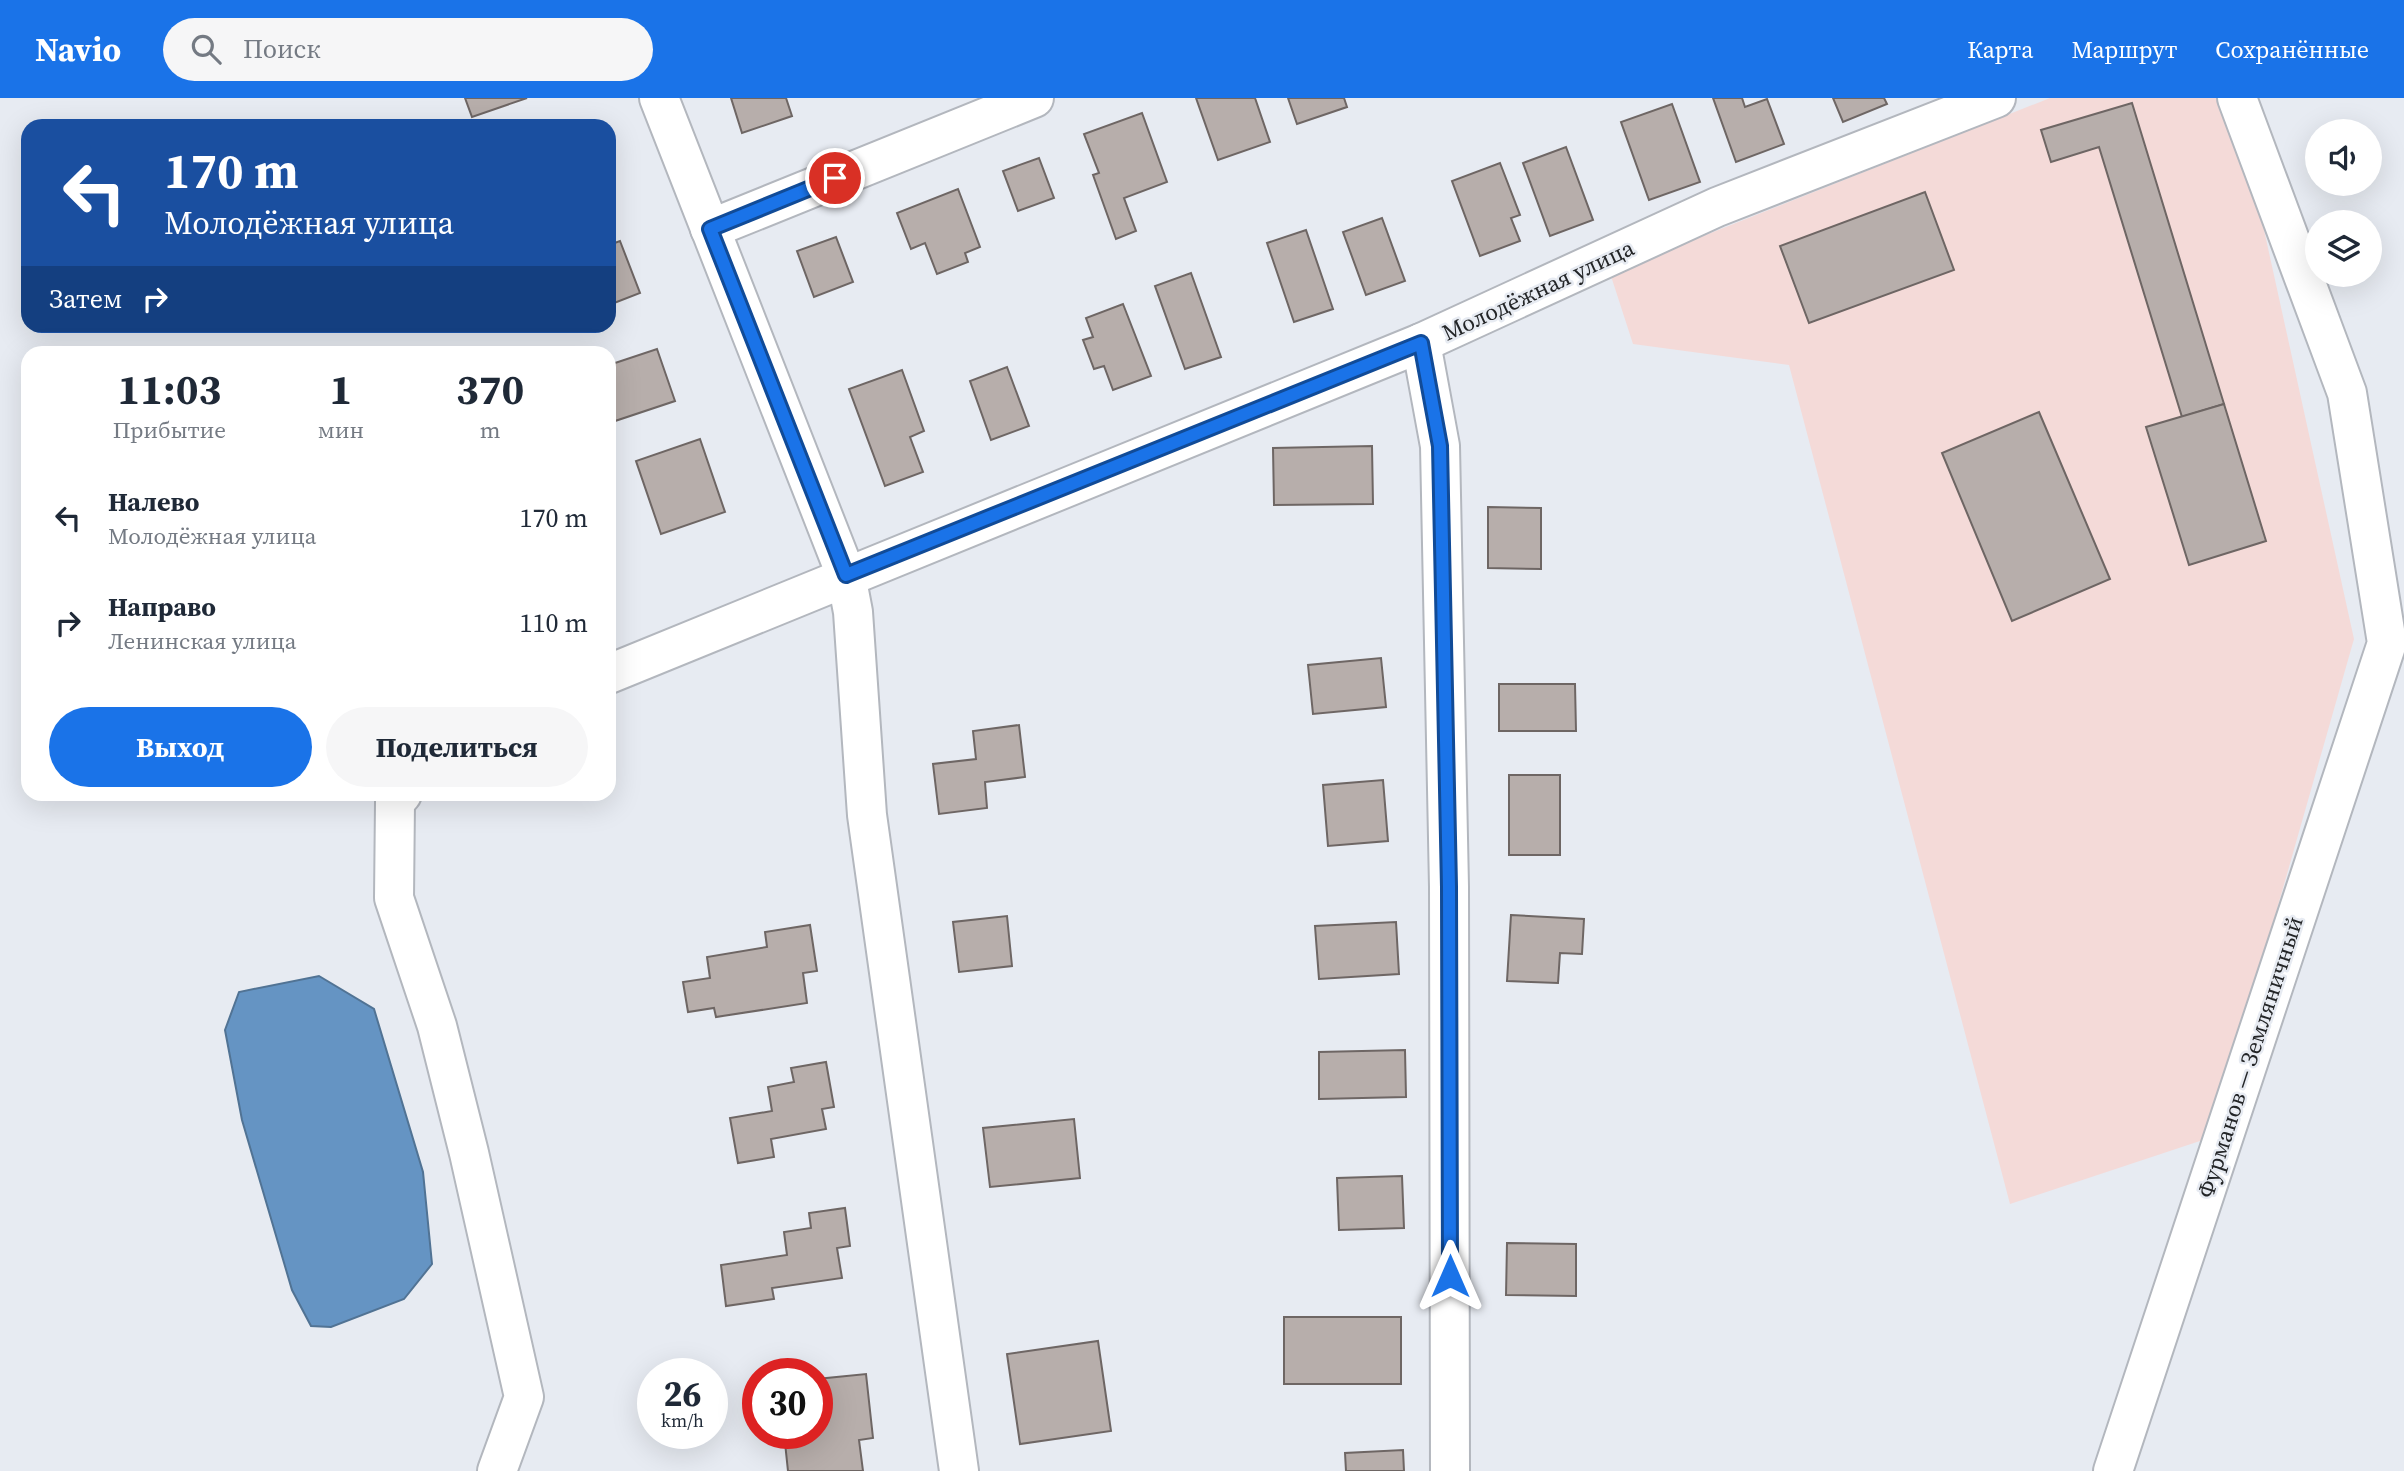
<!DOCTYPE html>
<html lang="ru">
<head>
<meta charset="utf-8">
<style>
  body { margin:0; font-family:"Source Serif 4",serif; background:#f6f6f7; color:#1f2937; height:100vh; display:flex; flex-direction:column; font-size:26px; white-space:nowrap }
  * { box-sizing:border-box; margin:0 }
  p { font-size:23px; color:#747a83 }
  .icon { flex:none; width:38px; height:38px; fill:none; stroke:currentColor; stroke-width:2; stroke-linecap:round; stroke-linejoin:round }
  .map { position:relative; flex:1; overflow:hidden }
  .side { position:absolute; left:21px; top:248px; width:595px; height:455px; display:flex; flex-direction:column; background:#fff; border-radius:21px; box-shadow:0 7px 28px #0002 }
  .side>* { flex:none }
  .top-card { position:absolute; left:21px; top:21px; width:595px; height:214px; border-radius:21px; box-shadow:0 7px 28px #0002; background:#1a4fa0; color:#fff; overflow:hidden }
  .fabs { position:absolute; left:2305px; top:21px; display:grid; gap:14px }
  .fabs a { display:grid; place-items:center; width:77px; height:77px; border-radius:50%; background:#fff; box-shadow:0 7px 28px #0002; font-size:35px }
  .speed { position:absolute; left:637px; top:1260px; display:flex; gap:14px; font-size:35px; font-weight:700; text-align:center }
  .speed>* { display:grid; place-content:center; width:91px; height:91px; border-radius:50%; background:#fff; box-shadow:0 7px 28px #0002; line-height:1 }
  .speed small { font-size:18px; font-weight:400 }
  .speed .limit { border:10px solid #d22; background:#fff; color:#111 }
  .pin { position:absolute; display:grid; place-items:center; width:60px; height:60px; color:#fff; margin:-30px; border:4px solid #fff; border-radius:50%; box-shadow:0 2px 7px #0007 }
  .me { position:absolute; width:77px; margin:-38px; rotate:0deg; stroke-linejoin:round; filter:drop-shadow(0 0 5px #0008) }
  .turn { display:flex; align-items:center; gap:24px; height:147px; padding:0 28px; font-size:32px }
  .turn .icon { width:91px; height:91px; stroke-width:2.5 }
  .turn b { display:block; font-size:49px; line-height:60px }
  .then { display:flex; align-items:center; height:66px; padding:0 28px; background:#0003; gap:14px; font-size:26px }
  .eta { display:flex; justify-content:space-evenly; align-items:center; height:119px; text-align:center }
  .eta b { font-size:42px; font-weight:700; line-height:49px }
  .action { display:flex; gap:14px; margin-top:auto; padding:14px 28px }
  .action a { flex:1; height:80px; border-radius:42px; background:#1a73e8; color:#fff; font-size:28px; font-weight:700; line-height:80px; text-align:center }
  .action a+a { background:#f6f6f7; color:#1f2937 }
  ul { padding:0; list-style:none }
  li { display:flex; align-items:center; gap:21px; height:105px; padding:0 28px }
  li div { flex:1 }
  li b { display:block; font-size:26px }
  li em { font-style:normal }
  header { display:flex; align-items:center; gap:42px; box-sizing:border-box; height:98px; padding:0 35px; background:#1a73e8; color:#fff }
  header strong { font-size:33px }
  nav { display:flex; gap:38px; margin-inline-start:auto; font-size:24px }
  .search { width:490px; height:63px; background:#f6f6f7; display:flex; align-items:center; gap:18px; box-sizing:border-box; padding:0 24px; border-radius:38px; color:#747a83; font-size:26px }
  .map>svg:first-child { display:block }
</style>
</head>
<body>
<header>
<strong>Navio</strong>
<div class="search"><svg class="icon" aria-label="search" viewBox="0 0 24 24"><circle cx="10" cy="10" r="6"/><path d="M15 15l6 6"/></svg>Поиск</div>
<nav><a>Карта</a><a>Маршрут</a><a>Сохранённые</a></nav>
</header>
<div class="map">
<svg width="2404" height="1373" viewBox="0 0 2404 1373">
  <rect width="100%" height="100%" fill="#e7ebf2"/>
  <polygon fill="#f4dad8" points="2050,0 2235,0 2354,541 2212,1039 2010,1106 1789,267 1633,246 1610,175"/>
  <polygon fill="#6594c3" stroke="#517394" stroke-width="2" points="319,878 374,911 423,1074 432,1166 404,1201 331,1229 311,1228 292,1192 242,1022 225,932 239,894"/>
  <g fill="#b7aeab" stroke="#6e6664" stroke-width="2">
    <polygon points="465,0 527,0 472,19"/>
    <polygon points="731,0 786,0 792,18 742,35"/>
    <polygon points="1196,0 1255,0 1270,44 1218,62"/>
    <polygon points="1288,0 1344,0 1347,9 1297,26"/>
    <polygon points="1713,0 1742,0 1745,9 1767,1 1784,46 1736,64"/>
    <polygon points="1833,0 1884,0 1887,6 1843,24"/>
    <polygon points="2132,5 2224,306 2182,319 2099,49 2051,64 2041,32"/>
    <polygon points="1672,6 1700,84 1649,102 1621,24"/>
    <polygon points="1142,15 1167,84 1124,100 1136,133 1116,141 1093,77 1099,75 1084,36"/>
    <polygon points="1566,49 1593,122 1550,138 1523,65"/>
    <polygon points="1039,60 1054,100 1018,113 1003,73"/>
    <polygon points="1500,65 1520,117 1511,120 1520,143 1480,158 1452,83"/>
    <polygon points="958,91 980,149 965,155 968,164 937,176 925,145 911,151 897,115"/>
    <polygon points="1925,94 1954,172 1809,225 1780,148"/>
    <polygon points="1382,120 1405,183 1366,197 1343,134"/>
    <polygon points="1306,132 1333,211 1294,224 1267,145"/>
    <polygon points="836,139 853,184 814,199 797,153"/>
    <polygon points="620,143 640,195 609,207 609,147"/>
    <polygon points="1191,175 1221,259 1185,271 1155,188"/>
    <polygon points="1123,206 1151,278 1113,292 1104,268 1094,271 1083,242 1093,239 1086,220"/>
    <polygon points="657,251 675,303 609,325 609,267"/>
    <polygon points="1007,269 1029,328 991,342 970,283"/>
    <polygon points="902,272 924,333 910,339 923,374 885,388 849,291"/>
    <polygon points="2224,306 2266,443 2189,467 2146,329"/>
    <polygon points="2039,314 2110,481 2012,523 1942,355"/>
    <polygon points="700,341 725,414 661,436 636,363"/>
    <polygon points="1372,348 1373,406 1274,407 1273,350"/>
    <polygon points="1488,409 1541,410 1541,471 1488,470"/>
    <polygon points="1381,560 1386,609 1313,616 1308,567"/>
    <polygon points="1499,586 1575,586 1576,633 1499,633"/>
    <polygon points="1019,627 1025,679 985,684 987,710 939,716 933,666 976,661 973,633"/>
    <rect x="1509" y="677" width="51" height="80"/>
    <polygon points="1383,682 1388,743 1328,748 1323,687"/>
    <polygon points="1511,817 1584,821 1582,856 1560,855 1558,885 1507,883"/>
    <polygon points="1007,818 1012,868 959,874 953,824"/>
    <polygon points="1396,824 1399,876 1319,881 1315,828"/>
    <polygon points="810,827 817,873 803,875 807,905 716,919 714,910 688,914 683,884 710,880 707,859 767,849 765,834"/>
    <polygon points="1405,952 1406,999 1319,1001 1319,954"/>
    <polygon points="826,964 834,1009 822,1011 826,1031 771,1041 774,1059 738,1065 730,1020 772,1013 768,989 794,984 791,970"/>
    <polygon points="1074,1021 1080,1080 990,1089 983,1030"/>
    <polygon points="1402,1078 1404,1130 1339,1132 1337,1080"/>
    <polygon points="845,1110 850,1148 837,1150 842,1180 772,1190 774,1201 726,1208 721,1167 787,1157 784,1134 811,1130 809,1115"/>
    <polygon points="1507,1145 1576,1146 1576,1198 1506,1197"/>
    <rect x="1284" y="1219" width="117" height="67"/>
    <polygon points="1098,1243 1111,1333 1020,1346 1007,1256"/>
    <polygon points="699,1269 700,1276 659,1276"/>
    <polygon points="866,1276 873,1340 859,1342 863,1373 788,1373 784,1335 817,1335 817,1281"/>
    <polygon points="1403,1352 1404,1373 1346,1373 1345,1355"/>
  </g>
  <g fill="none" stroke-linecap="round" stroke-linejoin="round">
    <g stroke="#b3b7be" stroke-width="42">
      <g id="minor">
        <polyline points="659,0 846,477 853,514 867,717 959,1373"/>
        <polyline points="710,131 1034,0"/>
        <polyline points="1421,245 1440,348 1449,789 1450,1373"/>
        <polyline points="609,576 1421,245 1717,109 1996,0"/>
        <polyline points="402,696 395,704 394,800 437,928 469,1055 524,1299 497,1373"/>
        <polyline points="2113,1373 2387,545 2347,295 2237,0"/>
      </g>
    </g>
    <use href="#minor" stroke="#fff" stroke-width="38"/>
  </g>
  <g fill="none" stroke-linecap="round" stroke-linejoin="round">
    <g stroke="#114b97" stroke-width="18">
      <polyline id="route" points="835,80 710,131 846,477 1421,245 1440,348 1449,789 1450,1178"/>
    </g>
    <use href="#route" stroke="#1a73e8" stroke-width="12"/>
  </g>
  <g text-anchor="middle" stroke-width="5" stroke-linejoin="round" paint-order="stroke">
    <g font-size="23" fill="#232527" stroke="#e7ebf2">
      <text transform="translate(1538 192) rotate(-25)" y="8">Молодёжная улица</text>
      <text transform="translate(2250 959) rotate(-72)" y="8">Фурманов — Земляничный</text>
    </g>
  </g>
</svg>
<div class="fabs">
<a><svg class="icon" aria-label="sound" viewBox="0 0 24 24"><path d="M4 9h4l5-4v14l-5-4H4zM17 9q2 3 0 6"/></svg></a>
<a><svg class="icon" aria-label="layers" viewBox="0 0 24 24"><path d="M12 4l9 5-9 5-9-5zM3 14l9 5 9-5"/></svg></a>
</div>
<div class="speed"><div>26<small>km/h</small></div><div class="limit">30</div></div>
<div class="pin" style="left:835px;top:80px;background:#d93025"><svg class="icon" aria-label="arrive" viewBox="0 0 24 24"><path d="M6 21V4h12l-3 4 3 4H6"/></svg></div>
<svg class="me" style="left:1450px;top:1178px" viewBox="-20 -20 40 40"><path d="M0-17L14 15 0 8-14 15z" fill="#1a73e8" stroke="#fff" stroke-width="4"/></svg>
<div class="top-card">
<div class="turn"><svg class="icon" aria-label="left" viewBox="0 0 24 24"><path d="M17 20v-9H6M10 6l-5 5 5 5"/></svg><div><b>170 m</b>Молодёжная улица</div></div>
<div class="then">Затем<svg class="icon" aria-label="right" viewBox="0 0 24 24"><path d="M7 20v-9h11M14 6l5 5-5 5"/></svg></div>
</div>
<section class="side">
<div class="eta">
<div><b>11:03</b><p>Прибытие</p></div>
<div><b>1</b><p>мин</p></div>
<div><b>370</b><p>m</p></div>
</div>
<ul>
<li><svg class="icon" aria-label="left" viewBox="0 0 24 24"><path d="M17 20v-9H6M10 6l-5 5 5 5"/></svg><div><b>Налево</b><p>Молодёжная улица</p></div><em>170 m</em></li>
<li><svg class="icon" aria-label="right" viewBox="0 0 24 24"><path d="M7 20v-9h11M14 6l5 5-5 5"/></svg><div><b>Направо</b><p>Ленинская улица</p></div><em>110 m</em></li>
</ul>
<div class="action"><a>Выход</a><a>Поделиться</a></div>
</section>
</div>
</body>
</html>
